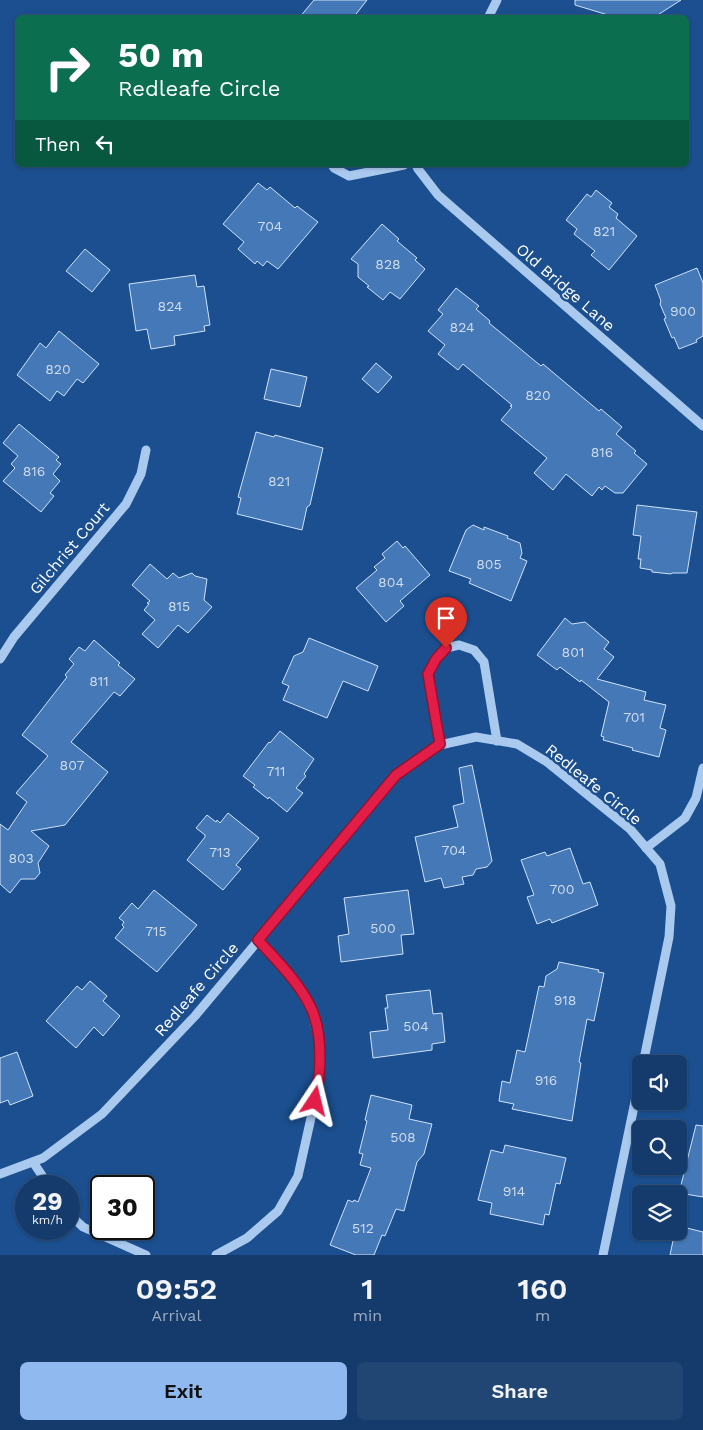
<!DOCTYPE html>
<html lang="en">
<head>
<meta charset="utf-8">
<style>
  body { margin:0; font-family:"Work Sans",sans-serif; background:#214673; color:#f1f3f6; height:100vh; display:flex; flex-direction:column; font-size:19px; white-space:nowrap }
  * { box-sizing:border-box; margin:0 }
  p { font-size:16px; color:#9dadc1 }
  .icon { flex:none; width:28px; height:28px; fill:none; stroke:currentColor; stroke-width:2; stroke-linecap:round; stroke-linejoin:round }
  .map { position:relative; height:1255px; overflow:hidden }
  .sheet { display:flex; flex-direction:column; background:#143b6b; flex:1 }
  .sheet>* { flex:none }
  .top-card { position:absolute; left:15px; top:15px; width:674px; height:152px; border-radius:8px; box-shadow:0 1px 4px #0004,0 0 0 1px #33557e; background:#0b6e4f; color:#fff; overflow:hidden }
  .buttons { position:absolute; left:632px; top:1055px; display:grid; gap:10px }
  .buttons a { display:grid; place-items:center; width:55px; height:55px; border-radius:8px; background:#143b6b; box-shadow:0 1px 4px #0004,0 0 0 1px #33557e; font-size:25px }
  .speed { position:absolute; left:15px; top:1175px; display:flex; gap:10px; font-size:25px; font-weight:700; text-align:center }
  .speed>* { display:grid; place-content:center; width:65px; height:65px; border-radius:50%; background:#143b6b; box-shadow:0 1px 4px #0004,0 0 0 1px #33557e; line-height:1 }
  .speed small { font-size:12px; font-weight:400 }
  .speed .limit { border:2px solid #111; border-radius:8px; background:#fff; color:#111 }
  .pin { position:absolute; display:grid; place-items:center; width:42px; height:42px; color:#fff; margin:-51px -21px; border-radius:50% 50% 50% 0; rotate:-45deg; box-shadow:0 0 5px #0007 }
  .pin .icon { rotate:45deg }
  .me { position:absolute; width:55px; margin:-28px; rotate:10deg; stroke-linejoin:round; filter:drop-shadow(0 0 4px #0008) }
  .turn { display:flex; align-items:center; gap:18px; height:105px; padding:0 20px; font-size:22px }
  .turn .icon { width:65px; height:65px; stroke-width:2.5 }
  .turn b { display:block; font-size:35px; line-height:42px }
  .then { display:flex; align-items:center; height:48px; padding:0 20px; background:#0003; gap:10px; font-size:19px }
  .eta { display:flex; justify-content:space-evenly; align-items:center; height:85px; text-align:center }
  .eta b { font-size:30px; font-weight:600; line-height:35px }
  .button { display:flex; gap:10px; margin-top:auto; padding:10px 20px }
  .button a { flex:1; height:58px; border-radius:8px; background:#90b9f0; color:#111; font-size:20px; font-weight:600; line-height:58px; text-align:center }
  .button a+a { background:#214673; color:#f1f3f6 }
  .map>svg:first-child { display:block }
</style>
</head>
<body>
<div class="map">
<svg width="703" height="1255" viewBox="0 0 703 1255">
  <rect width="100%" height="100%" fill="#1b4f8f"/>
  <g fill="#4478b7" stroke="#cfe3fa">
    <polygon points="314,0 367,0 353,18 299,18"/>
    <polygon points="575,0 681,0 653,18 618,18 575,5"/>
    <polygon points="258,183 267,190 270,187 295,208 297,206 318,222 278,269 267,261 263,266 257,261 255,264 238,249 244,242 223,224"/>
    <polygon points="596,190 612,203 609,207 618,214 616,218 637,236 609,270 591,255 595,251 574,234 577,229 566,220 587,194 591,197"/>
    <polygon points="382,224 399,239 397,241 417,258 415,260 425,269 400,299 390,292 383,300 367,287 369,286 358,277 358,264 351,259"/>
    <polygon points="85,249 110,270 92,292 66,271"/>
    <polygon points="697,268 703,283 703,336 696,340 697,342 679,349 674,337 672,338 664,319 666,318 660,304 661,301 655,285"/>
    <polygon points="195,275 197,287 204,286 210,325 204,326 205,331 174,336 175,345 151,349 147,329 136,331 129,284"/>
    <polygon points="456,288 479,306 476,309 490,321 489,323 541,366 543,364 599,411 601,409 622,427 616,434 636,451 634,453 647,464 623,493 615,493 605,486 602,490 599,487 592,496 566,474 553,490 534,473 547,458 501,420 512,407 510,406 512,405 463,364 458,370 438,354 445,345 428,331 443,314 438,310"/>
    <polygon points="59,331 99,364 83,383 77,379 64,396 57,391 50,401 17,375 40,343 46,348"/>
    <polygon points="376,363 392,377 378,393 362,379"/>
    <polygon points="271,369 307,377 300,407 264,399"/>
    <polygon points="19,424 59,457 56,460 61,464 53,474 60,481 50,493 54,496 41,512 3,481 15,468 11,464 18,456 3,443"/>
    <polygon points="256,432 274,437 275,435 323,448 310,505 307,507 302,530 237,514 241,498 238,497"/>
    <polygon points="637,505 697,512 687,573 672,573 671,574 652,572 652,570 640,568 641,559 638,559 641,536 633,535"/>
    <polygon points="473,525 484,530 484,527 508,536 507,538 520,543 522,553 520,558 527,561 511,601 469,583 471,579 449,571 466,530"/>
    <polygon points="397,541 403,548 405,546 430,575 400,601 404,606 386,622 356,588 377,570 374,567 385,558 382,554"/>
    <polygon points="150,564 167,579 173,573 179,578 192,573 195,576 207,579 204,600 212,607 188,633 178,625 158,648 142,634 155,620 144,610 149,604 147,603 150,601 132,585"/>
    <polygon points="565,618 572,624 585,622 609,642 604,649 614,657 597,679 646,692 644,700 666,705 660,728 666,730 659,757 632,750 633,748 603,740 604,737 601,736 609,702 581,680 580,682 560,667 557,670 537,655"/>
    <polygon points="309,638 378,666 368,691 343,681 327,718 283,700 289,686 282,683 294,656 303,652"/>
    <polygon points="94,640 120,663 118,665 135,679 120,696 114,692 71,742 108,772 65,825 31,831 49,846 38,863 40,873 35,879 21,879 10,893 0,884 0,824 8,830 27,802 16,793 48,756 22,735 67,677 65,675 74,664 69,659 79,647 85,651"/>
    <polygon points="280,731 314,759 304,774 306,776 296,788 303,793 287,812 269,797 268,799 253,787 255,785 243,776 269,742 270,743"/>
    <polygon points="472,765 492,861 487,867 476,869 473,875 462,877 464,884 444,888 441,878 425,882 415,837 458,827 453,806 464,803 459,768"/>
    <polygon points="228,813 259,838 236,865 241,869 223,890 187,860 205,837 205,835 196,828 207,815 216,822 217,820 220,823"/>
    <polygon points="570,848 583,884 590,882 598,905 552,923 550,919 537,924 527,897 534,895 521,860 545,852 547,856"/>
    <polygon points="154,890 197,925 157,972 115,938 124,927 122,925 124,922 119,918 132,903 138,909"/>
    <polygon points="408,890 414,934 401,935 403,954 341,962 338,936 349,934 344,898"/>
    <polygon points="559,962 599,970 598,972 604,973 594,1021 587,1019 579,1062 581,1063 572,1121 512,1109 514,1104 499,1101 502,1081 510,1083 517,1050 525,1052 539,986 544,987 546,976 557,969"/>
    <polygon points="90,981 107,996 103,1001 120,1016 103,1036 94,1027 76,1048 46,1021 77,986 82,990"/>
    <polygon points="430,990 433,1014 442,1013 445,1042 432,1044 432,1050 373,1058 370,1032 388,1030 385,1008 388,1008 386,995"/>
    <polygon points="17,1052 33,1096 10,1105 8,1100 0,1103 0,1058"/>
    <polygon points="371,1095 412,1105 409,1119 432,1124 424,1154 417,1162 404,1211 396,1209 385,1236 382,1235 374,1255 356,1255 330,1245 348,1200 353,1202 354,1200 358,1202 371,1168 360,1165 363,1154 359,1153 367,1121 365,1120"/>
    <polygon points="696,1125 703,1126 703,1197 679,1193"/>
    <polygon points="505,1145 566,1158 560,1184 556,1183 549,1215 545,1214 543,1225 490,1214 492,1203 478,1200 491,1150 503,1153"/>
    <polygon points="679,1226 703,1232 703,1255 670,1255 675,1231 679,1231"/>
  </g>
  <g fill="none" stroke-linecap="round" stroke-linejoin="round">
    <g stroke="#a9c9ee" stroke-width="9">
      <polyline points="488,18 497,0"/>
      <polyline points="332,165 334,168 349,176 404,165"/>
      <polyline points="416,165 418,169 438,195 703,426"/>
      <polyline points="0,659 14,637 126,504 141,474 146,450"/>
      <polyline points="440,745 428,674 436,659 446,648 459,645 474,650 484,662 497,741"/>
      <polyline points="646,848 685,818 696,798 703,768"/>
      <polyline points="33,1162 49,1186"/>
      <polyline points="0,1174 43,1158 102,1114 195,1016 397,775 440,745 476,737 517,744 547,762 630,829 660,864 671,906 669,937 643,1064"/>
      <polyline points="69,1214 83,1227 146,1255"/>
      <polyline points="216,1255 247,1238 278,1211 298,1176 319,1082 319,1041 312,1011 293,979 258,940"/>
      <polyline points="603,1255 641,1073"/>
    </g>
  </g>
  <g fill="none" stroke-linecap="round" stroke-linejoin="round">
    <g stroke="#92132f" stroke-width="12">
      <path id="route" d="M315 1101C321 1074 323 1036 312 1010 300 983 277 961 258 940L396 775 440 744 428 674 436 659 446 648"/>
    </g>
    <use href="#route" stroke="#e11d48" stroke-width="9"/>
  </g>
  <g text-anchor="middle" stroke-width="5" stroke-linejoin="round" paint-order="stroke">
    <g font-size="14" fill="#d0dded">
      <text x="270" y="231">704</text>
      <text x="604" y="236">821</text>
      <text x="388" y="269">828</text>
      <text x="170" y="311">824</text>
      <text x="683" y="316">900</text>
      <text x="462" y="332">824</text>
      <text x="58" y="374">820</text>
      <text x="538" y="400">820</text>
      <text x="602" y="457">816</text>
      <text x="34" y="476">816</text>
      <text x="279" y="486">821</text>
      <text x="489" y="569">805</text>
      <text x="391" y="587">804</text>
      <text x="179" y="611">815</text>
      <text x="573" y="657">801</text>
      <text x="99" y="686">811</text>
      <text x="634" y="722">701</text>
      <text x="72" y="770">807</text>
      <text x="276" y="776">711</text>
      <text x="454" y="855">704</text>
      <text x="220" y="857">713</text>
      <text x="21" y="863">803</text>
      <text x="562" y="894">700</text>
      <text x="383" y="933">500</text>
      <text x="156" y="936">715</text>
      <text x="565" y="1005">918</text>
      <text x="416" y="1031">504</text>
      <text x="546" y="1085">916</text>
      <text x="403" y="1142">508</text>
      <text x="514" y="1196">914</text>
      <text x="363" y="1233">512</text>
    </g>
    <g font-size="16" fill="#fff" stroke="#1b4f8f">
      <text transform="translate(566 287) rotate(41)" y="6">Old Bridge Lane</text>
      <text transform="translate(69 548) rotate(-50)" y="6">Gilchrist Court</text>
      <text transform="translate(594 784) rotate(39)" y="6">Redleafe Circle</text>
      <text transform="translate(196 989) rotate(-49)" y="6">Redleafe Circle</text>
    </g>
  </g>
</svg>
<div class="buttons">
<a><svg class="icon" aria-label="sound" viewBox="0 0 24 24"><path d="M4 9h4l5-4v14l-5-4H4zM17 9q2 3 0 6"/></svg></a>
<a><svg class="icon" aria-label="search" viewBox="0 0 24 24"><circle cx="10" cy="10" r="6"/><path d="M15 15l6 6"/></svg></a>
<a><svg class="icon" aria-label="layers" viewBox="0 0 24 24"><path d="M12 4l9 5-9 5-9-5zM3 14l9 5 9-5"/></svg></a>
</div>
<div class="speed"><div>29<small>km/h</small></div><div class="limit">30</div></div>
<div class="pin" style="left:446px;top:648px;background:#d93025"><svg class="icon" aria-label="arrive" viewBox="0 0 24 24"><path d="M6 21V4h12l-3 4 3 4H6"/></svg></div>
<svg class="me" style="left:315px;top:1101px" viewBox="-20 -20 40 40"><path d="M0-17L14 15 0 8-14 15z" fill="#e11d48" stroke="#fff" stroke-width="4"/></svg>
<div class="top-card">
<div class="turn"><svg class="icon" aria-label="right" viewBox="0 0 24 24"><path d="M7 20v-9h11M14 6l5 5-5 5"/></svg><div><b>50 m</b>Redleafe Circle</div></div>
<div class="then">Then<svg class="icon" aria-label="left" viewBox="0 0 24 24"><path d="M17 20v-9H6M10 6l-5 5 5 5"/></svg></div>
</div>
</div>
<section class="sheet">
<div class="eta">
<div><b>09:52</b><p>Arrival</p></div>
<div><b>1</b><p>min</p></div>
<div><b>160</b><p>m</p></div>
</div>
<div class="button"><a>Exit</a><a>Share</a></div>
</section>
</body>
</html>
